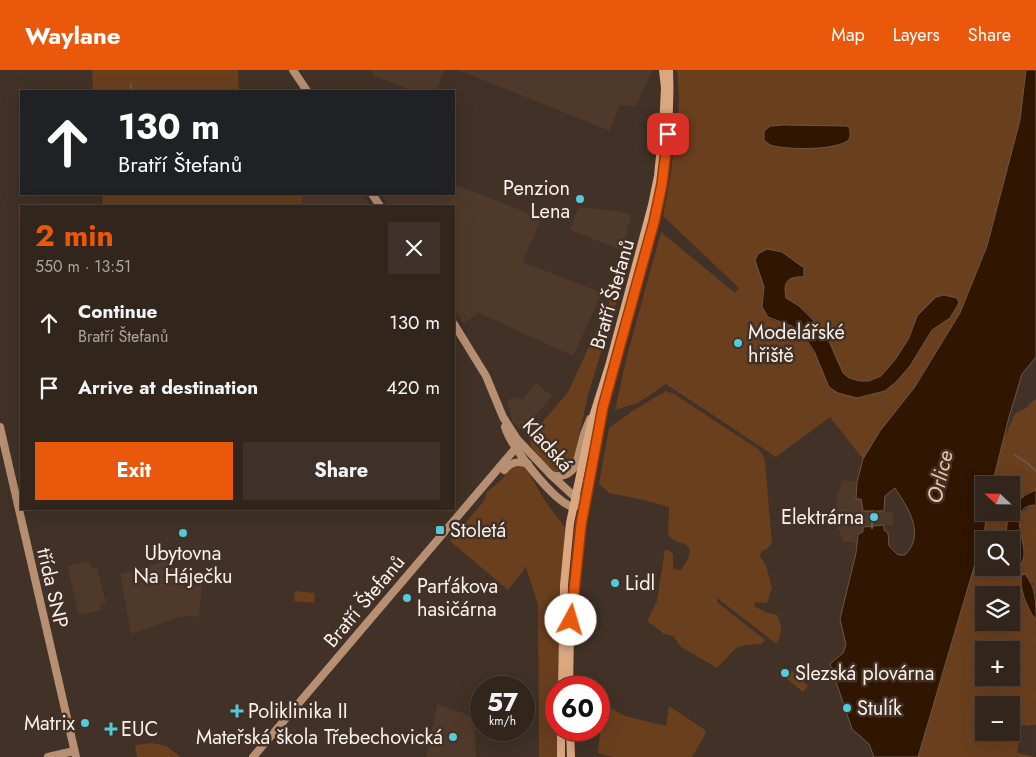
<!DOCTYPE html>
<html lang="en">
<head>
<meta charset="utf-8">
<style>
  body { margin:0; font-family:Jost,sans-serif; background:#3d3129; color:#f1f3f6; height:100vh; display:flex; flex-direction:column; font-size:19px; white-space:nowrap }
  * { box-sizing:border-box; margin:0 }
  p { font-size:16px; color:#a8a5a3 }
  .icon { flex:none; width:28px; height:28px; fill:none; stroke:currentColor; stroke-width:2; stroke-linecap:round; stroke-linejoin:round }
  .map { position:relative; flex:1; overflow:hidden }
  .drawer { position:absolute; left:20px; top:135px; width:435px; height:305px; display:flex; flex-direction:column; background:#31251c; border-radius:0px; box-shadow:0 5px 20px #0002,0 0 0 1px #4c423b }
  .drawer>* { flex:none }
  .hud { position:absolute; left:20px; top:20px; width:435px; height:105px; border-radius:0px; box-shadow:0 5px 20px #0002,0 0 0 1px #4c423b; background:#202124; color:#fff; overflow:hidden }
  .needle { width:32px; rotate:292deg }
  .controls { position:absolute; left:975px; top:406px; display:grid; gap:10px }
  .controls a { display:grid; place-items:center; width:45px; height:45px; border-radius:0px; background:#31251c; box-shadow:0 5px 20px #0002,0 0 0 1px #4c423b; font-size:25px }
  .speed { position:absolute; left:470px; top:606px; display:flex; gap:10px; font-size:25px; font-weight:700; text-align:center }
  .speed>* { display:grid; place-content:center; width:65px; height:65px; border-radius:50%; background:#31251c; box-shadow:0 5px 20px #0002,0 0 0 1px #4c423b; line-height:1 }
  .speed small { font-size:12px; font-weight:400 }
  .speed .limit { border:8px solid #d22; background:#fff; color:#111 }
  .pin { position:absolute; display:grid; place-items:center; width:42px; height:42px; color:#fff; margin:-21px; border-radius:10px; box-shadow:0 2px 8px #0006 }
  .me { position:absolute; width:55px; margin:-28px; rotate:6deg; stroke-linejoin:round; filter:drop-shadow(0 0 4px #0008) }
  .turn { display:flex; align-items:center; gap:18px; height:105px; padding:0 15px; font-size:22px }
  .turn .icon { width:65px; height:65px; stroke-width:2.5 }
  .turn b { display:block; font-size:35px; line-height:42px }
  .round { display:grid; place-items:center; flex:none; width:52px; height:52px; border-radius:0px; background:#3d3129 }
  .summary { display:flex; align-items:center; justify-content:space-between; height:85px; padding:0 15px }
  h1 { font-size:30px; font-weight:700; line-height:38px; color:#ea580c }
  .action { display:flex; gap:10px; margin-top:auto; padding:10px 15px }
  .action a { flex:1; height:58px; border-radius:0px; background:#ea580c; color:#fff; font-size:20px; font-weight:700; line-height:58px; text-align:center }
  .action a+a { background:#3d3129; color:#f1f3f6 }
  ul { padding:0; list-style:none }
  li { display:flex; align-items:center; gap:15px; height:65px; padding:0 15px }
  li div { flex:1 }
  li b { display:block; font-size:19px }
  li em { font-style:normal }
  header { display:flex; align-items:center; gap:30px; box-sizing:border-box; height:70px; padding:0 25px; background:#ea580c; color:#fff }
  header strong { font-size:24px }
  nav { display:flex; gap:28px; margin-inline-start:auto; font-size:18px }
  .map>svg:first-child { display:block }
</style>
</head>
<body>
<header>
<strong>Waylane</strong>
<nav><a>Map</a><a>Layers</a><a>Share</a></nav>
</header>
<div class="map">
<svg width="1036" height="687" viewBox="0 0 1036 687">
  <rect width="100%" height="100%" fill="#413126"/>
  <g fill="#4f392a">
    <polygon points="374,0 445,0 436,21 414,21 372,5"/>
    <polygon points="458,0 652,0 636,37 619,35 610,61"/>
    <polygon points="454,114 541,148 523,192 602,223 573,286 479,243 463,253 454,238 454,136 389,136 381,124 454,124"/>
    <polygon points="302,124 363,124 371,136 302,136"/>
    <polygon points="578,137 619,141 631,145 622,180 570,160"/>
    <polygon points="536,313 552,326 523,361 513,353 507,333 512,327 514,329 517,326 522,330"/>
    <polygon points="842,410 857,412 856,428 861,429 863,441 893,442 893,455 863,457 862,464 856,465 856,473 842,471 842,468 836,453 837,426"/>
    <polygon points="90,491 91,499 97,497 106,533 101,535 102,540 79,545 67,496"/>
    <polygon points="167,491 169,498 203,502 199,547 189,546 177,548 131,564 120,504"/>
    <polygon points="437,634 474,647 476,687 426,687"/>
  </g>
  <g fill="#693f1e" fill-rule="evenodd">
    <polygon points="92,0 238,0 239,21 93,21"/>
    <path d="M677 0H1026L1020 50 987 176 960 243 914 318 880 361 863 389 830 347 776 387 666 314 638 333 615 340 627 286 661 162 735 223 739 218 663 146 671 103 675 68 678 58 679 28ZM755 190 797 207C784 208 784 219 786 228 790 232 795 233 799 236 812 245 823 262 831 275 835 284 836 295 843 303 847 307 851 309 856 310 888 319 909 269 917 246L950 248 932 260 910 296 885 321 857 328 838 323C832 313 825 303 819 292 808 271 797 253 771 250L762 228 764 217Z"/>
    <polygon points="102,124 302,124 302,136 103,136"/>
    <polygon points="636,168 588,325 573,392 566,402 555,403 550,400 532,378 530,373 531,366 568,322 611,229"/>
    <path d="M666 321 674 324 758 379 762 383 765 392 772 473 767 479 762 481 760 486 766 496 772 518 767 533 756 532 754 536 765 542 777 545C783 556 782 563 777 573L774 572 717 528V532L765 570 761 574 746 575 736 578 717 598 681 577 673 566 664 564 647 551 657 531 665 479 673 483V499L681 500 689 487 690 479C685 471 673 473 668 465L669 437 639 429 609 423 599 414 609 358 634 340Z"/>
    <polygon points="1036,328 1036,420 1025,424 1011,441 1011,415 992,415 1002,373 1015,344 1027,337"/>
    <polygon points="524,394 543,428 566,459 559,527 559,617 556,618 556,660 559,660 558,687 539,687 538,535 526,497 508,520 450,471 484,431 487,422 502,409 513,395"/>
    <path d="M1032 435H1036V526L1033 513 1021 514 1029 538 1036 550V655L1021 656 1017 683 1036 687H918L984 463 987 443H1010L1006 463 1007 470H984V498H1011V489L1015 497 1024 480 1019 449 1021 443ZM984 525H1011V552H984ZM984 580H1011V608H984ZM984 635H1011V662H984Z"/>
    <polygon points="295,521 315,523 314,533 294,531"/>
    <polygon points="792,601 808,616 803,622 786,608"/>
    <polygon points="603,634 625,646 666,656 669,636 705,660 706,663 692,687 613,687 598,683"/>
    <polygon points="152,673 166,676 181,687 137,687 135,675"/>
  </g>
  <g fill="#301500" stroke="#6d5746">
    <path d="M1026 0H1036V287L1022 304 1009 347 992 415H984V442L987 443 984 463 918 687H874L869 674 852 659 830 594 843 583 846 575 840 549 856 483 858 464 863 462V457L884 455V460L888 463 889 476 898 485H905C926 464 908 438 895 418L885 426 884 441H863L861 429H856L857 412 863 389 880 361 914 318 960 243 987 176 1020 50Z"/>
    <path d="M784 55 847 56 849 57C850 61 851 65 849 69 840 81 784 80 770 75 769 74 765 71 764 70V61L770 56Z"/>
    <path d="M767 179 782 182 804 198V207C787 206 783 212 786 228L799 236 825 262 843 303 849 308 860 311H869L881 306 895 290 909 268 917 246 936 227 944 225 957 228 959 233 950 248 932 260 910 296 896 312 885 321 857 328 838 323 829 317 814 281 806 269 792 256 768 247 762 237 764 217 755 190 758 184Z"/>
    <path d="M1036 420V435C1007 435 1025 470 1024 484 1024 490 1021 494 1018 499L1015 497 1011 489V470H1007C1004 447 1014 428 1036 420Z"/>
    <path d="M1025 504C1036 517 1036 533 1036 550 1028 540 1018 517 1022 505Z"/>
  </g>
  <g fill="none" stroke-linecap="round" stroke-linejoin="round">
    <g stroke="#6d5746" stroke-width="2">
      <polyline points="131,14 131,21"/>
      <polyline points="1015,385 1027,393 1036,401"/>
      <polyline points="872,441 872,458"/>
    </g>
    <g stroke="#b78f72" stroke-width="8">
      <polyline points="293,0 307,21"/>
      <polyline points="372,124 380,136"/>
      <polyline points="454,254 486,306 503,347 517,369 551,405 575,427 586,432"/>
      <polyline points="0,357 76,687"/>
      <path d="M505 357C511 377 554 432 573 437L586 432"/>
      <path d="M504 400C511 392 518 390 528 394"/>
      <path d="M551 405C561 408 570 405 576 395L584 364 590 349"/>
      <polyline points="48,687 74,681"/>
      <polyline points="253,687 520,373"/>
    </g>
    <g stroke="#dba781" stroke-width="8">
      <path d="M656 140C666 94 671 47 669 0"/>
      <polyline points="562,618 564,515 570,453 591,353 609,296 652,135 658,106 663,57 665,18 663,0"/>
      <polyline points="569,618 570,564 581,455 603,337 642,195"/>
      <polyline points="570,660 571,687"/>
      <polyline points="561,687 561,660"/>
    </g>
  </g>
  <g fill="none" stroke-linecap="round" stroke-linejoin="round">
    <g stroke="#983908" stroke-width="12">
      <polyline id="route" points="571,550 581,455 603,337 654,152 662,114 668,64"/>
    </g>
    <use href="#route" stroke="#ea580c" stroke-width="9"/>
  </g>
  <g fill="#53cbdb" stroke="#413126" stroke-width="2">
    <circle cx="580" cy="129" r="5"/>
    <circle cx="738" cy="273" r="5"/>
    <circle cx="874" cy="447" r="5"/>
    <rect x="435" y="455" width="10" height="10" rx="2.5"/>
    <circle cx="183" cy="463" r="5"/>
    <circle cx="615" cy="513" r="5"/>
    <circle cx="407" cy="528" r="5"/>
    <circle cx="785" cy="603" r="5"/>
    <circle cx="847" cy="638" r="5"/>
    <path d="M234.5 633.5h5v5h5v5h-5v5h-5v-5h-5v-5h5z"/>
    <circle cx="85" cy="653" r="5"/>
    <path d="M108.5 651.5h5v5h5v5h-5v5h-5v-5h-5v-5h5z"/>
    <circle cx="453" cy="667" r="5"/>
  </g>
  <g text-anchor="middle" stroke-width="5" stroke-linejoin="round" paint-order="stroke">
    <g font-size="20" fill="#fbf1ea" stroke="#413126" text-anchor="start">
      <text x="570" y="125" text-anchor="end">Penzion<tspan x="570" dy="23">Lena</tspan></text>
      <text x="748" y="269">Modelářské<tspan x="748" dy="23">hřiště</tspan></text>
      <text x="864" y="454" text-anchor="end">Elektrárna</text>
      <text x="450" y="467">Stoletá</text>
      <text x="183" y="490" text-anchor="middle">Ubytovna<tspan x="183" dy="23">Na Háječku</tspan></text>
      <text x="625" y="520">Lidl</text>
      <text x="417" y="523">Parťákova<tspan x="417" dy="23">hasičárna</tspan></text>
      <text x="795" y="610">Slezská plovárna</text>
      <text x="857" y="645">Stulík</text>
      <text x="248" y="648">Poliklinika II</text>
      <text x="75" y="660" text-anchor="end">Matrix</text>
      <text x="121" y="666">EUC</text>
      <text x="443" y="674" text-anchor="end">Mateřská škola Třebechovická</text>
    </g>
    <g font-size="20" fill="#fbf1ea" stroke="#413126">
      <text transform="translate(612 224) rotate(-74)" y="7">Bratří Štefanů</text>
      <text transform="translate(548 375) rotate(48)" y="7">Kladská</text>
      <text transform="translate(53 518) rotate(77)" y="7">třída SNP</text>
      <text transform="translate(364 531) rotate(-50)" y="7">Bratří Štefanů</text>
    </g>
    <g font-size="21" font-style="italic" fill="#f4c29e" stroke="#413126">
      <text transform="translate(940 407) rotate(-77)" y="7">Orlice</text>
    </g>
  </g>
</svg>
<div class="controls">
<a><svg class="needle" viewBox="-14 -14 28 28"><path d="M0-13l5 13h-10z" fill="#e53935"/><path d="M0 13l5-13h-10z" fill="#a8a5a3"/></svg></a>
<a><svg class="icon" aria-label="search" viewBox="0 0 24 24"><circle cx="10" cy="10" r="6"/><path d="M15 15l6 6"/></svg></a>
<a><svg class="icon" aria-label="layers" viewBox="0 0 24 24"><path d="M12 4l9 5-9 5-9-5zM3 14l9 5 9-5"/></svg></a>
<a>+</a>
<a>−</a>
</div>
<div class="speed"><div>57<small>km/h</small></div><div class="limit">60</div></div>
<div class="pin" style="left:668px;top:64px;background:#d93025"><svg class="icon" aria-label="arrive" viewBox="0 0 24 24"><path d="M6 21V4h12l-3 4 3 4H6"/></svg></div>
<svg class="me" style="left:571px;top:550px" viewBox="-20 -20 40 40"><circle r="19" fill="#fff"/><path d="M0-13L10 11 0 6-10 11z" fill="#ea580c"/></svg>
<div class="hud">
<div class="turn"><svg class="icon" aria-label="ahead" viewBox="0 0 24 24"><path d="M12 20V5M6 11l6-6 6 6"/></svg><div><b>130 m</b>Bratří Štefanů</div></div>
</div>
<section class="drawer">
<div class="summary"><div><h1>2 min</h1><p>550 m · 13:51</p></div><a class="round"><svg class="icon" aria-label="close" viewBox="0 0 24 24"><path d="M6 6l12 12M18 6L6 18"/></svg></a></div>
<ul>
<li><svg class="icon" aria-label="ahead" viewBox="0 0 24 24"><path d="M12 20V5M6 11l6-6 6 6"/></svg><div><b>Continue</b><p>Bratří Štefanů</p></div><em>130 m</em></li>
<li><svg class="icon" aria-label="arrive" viewBox="0 0 24 24"><path d="M6 21V4h12l-3 4 3 4H6"/></svg><div><b>Arrive at destination</b></div><em>420 m</em></li>
</ul>
<div class="action"><a>Exit</a><a>Share</a></div>
</section>
</div>
</body>
</html>
